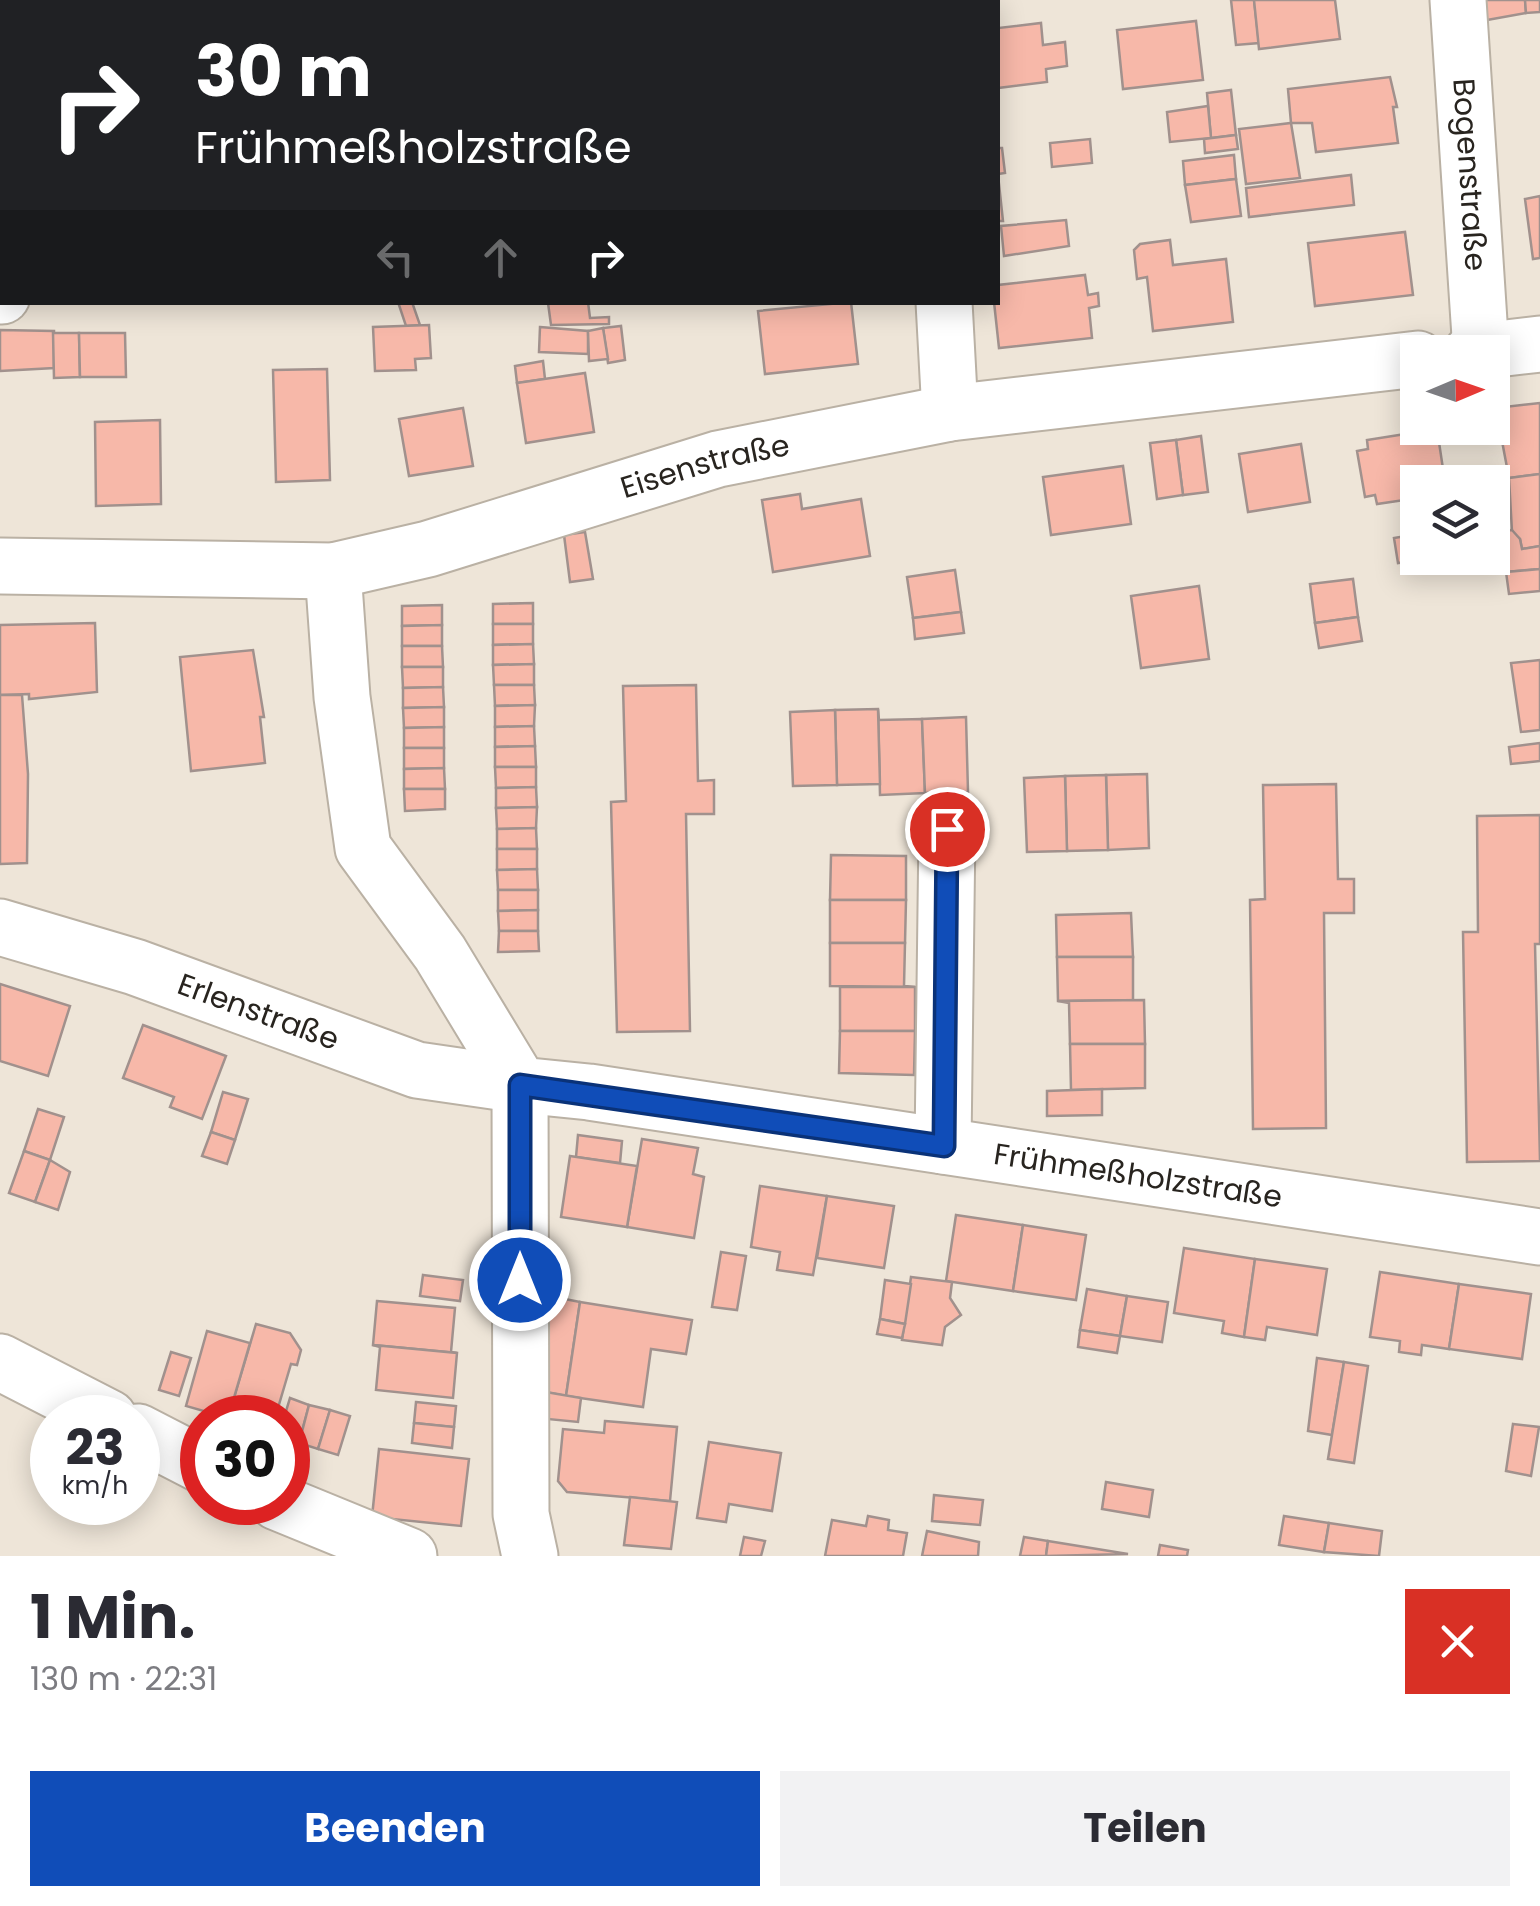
<!DOCTYPE html>
<html lang="de">
<head>
<meta charset="utf-8">
<style>
  body { margin:0; font-family:Poppins,sans-serif; background:#f2f2f3; color:#2b2b33; height:100vh; display:flex; flex-direction:column; font-size:38px; white-space:nowrap }
  * { box-sizing:border-box; margin:0 }
  p { font-size:32px; color:#7c7c81 }
  .icon { flex:none; width:55px; height:55px; fill:none; stroke:currentColor; stroke-width:2; stroke-linecap:round; stroke-linejoin:round }
  .map { position:relative; height:1556px; overflow:hidden }
  .panel { display:flex; flex-direction:column; background:#fff; flex:1 }
  .panel>* { flex:none }
  .hud { position:absolute; left:0px; top:0px; width:1000px; height:305px; box-shadow:0 5px 25px #0003; background:#202124; color:#fff; overflow:hidden }
  .needle { width:65px; rotate:88deg }
  .buttons { position:absolute; left:1400px; top:335px; display:grid; gap:20px }
  .buttons a { display:grid; place-items:center; width:110px; height:110px; border-radius:0px; background:#fff; box-shadow:0 5px 25px #0003; font-size:50px }
  .speed { position:absolute; left:30px; top:1395px; display:flex; gap:20px; font-size:50px; font-weight:700; text-align:center }
  .speed>* { display:grid; place-content:center; width:130px; height:130px; border-radius:50%; background:#fff; box-shadow:0 5px 25px #0003; line-height:1 }
  .speed small { font-size:25px; font-weight:400 }
  .speed .limit { border:15px solid #d22; background:#fff; color:#111 }
  .pin { position:absolute; display:grid; place-items:center; width:85px; height:85px; color:#fff; margin:-42px; border:5px solid #fff; border-radius:50%; box-shadow:0 2px 10px #0007 }
  .me { position:absolute; width:110px; margin:-55px; rotate:0deg; stroke-linejoin:round; filter:drop-shadow(0 0 8px #0008) }
  .turn { display:flex; align-items:center; gap:35px; height:210px; padding:0 30px; font-size:45px }
  .turn .icon { width:130px; height:130px; stroke-width:2.5 }
  .turn b { display:block; font-size:70px; line-height:85px }
  .lanes { display:flex; align-items:center; height:95px; padding:0 30px; background:#0003; justify-content:center; gap:50px; direction:ltr }
  .lanes .off { opacity:.35 }
  .round { display:grid; place-items:center; flex:none; width:105px; height:105px; border-radius:0px; background:#f2f2f3 }
  .summary { display:flex; align-items:center; justify-content:space-between; height:170px; padding:0 30px }
  h1 { font-size:60px; font-weight:700; line-height:75px }
  .primary-button { display:flex; gap:20px; margin-top:auto; padding:20px 30px }
  .primary-button a { flex:1; height:115px; border-radius:0px; background:#104db8; color:#fff; font-size:40px; font-weight:700; line-height:115px; text-align:center }
  .primary-button a+a { background:#f2f2f3; color:#2b2b33 }
  .map>svg:first-child { display:block }
</style>
</head>
<body>
<div class="map">
<svg width="1540" height="1556" viewBox="0 0 1540 1556">
  <rect width="100%" height="100%" fill="#eee5d8"/>
  <g fill="#f7b8a9" stroke="#a1918d" stroke-width="2.5">
    <rect x="556" y="0" width="73" height="2"/>
    <polygon points="1231,0 1254,0 1259,43 1236,45"/>
    <polygon points="1254,0 1335,0 1340,39 1259,49"/>
    <polygon points="1474,0 1525,0 1526,13 1476,22"/>
    <polygon points="1525,0 1540,0 1540,12 1526,13"/>
    <polygon points="1196,21 1203,80 1123,89 1117,30"/>
    <polygon points="1041,23 1043,45 1065,42 1067,66 1046,69 1047,82 998,88 998,28"/>
    <polygon points="1390,77 1397,107 1393,107 1398,143 1316,152 1312,123 1291,123 1288,89"/>
    <polygon points="1231,90 1236,135 1211,138 1207,93"/>
    <polygon points="1208,106 1211,138 1170,142 1167,112"/>
    <rect x="0" y="110" width="2" height="152"/>
    <polygon points="1291,123 1300,178 1246,184 1239,129"/>
    <polygon points="1236,135 1238,149 1205,153 1204,139"/>
    <polygon points="1090,139 1092,163 1052,167 1050,143"/>
    <polygon points="998,148 1002,148 1005,173 998,174"/>
    <polygon points="1234,155 1236,179 1185,185 1183,161"/>
    <polygon points="998,175 1003,221 998,221"/>
    <polygon points="1351,175 1354,205 1249,217 1246,188"/>
    <polygon points="1236,179 1241,216 1191,222 1185,185"/>
    <polygon points="1540,196 1540,258 1533,259 1525,199"/>
    <polygon points="1066,220 1069,246 1004,256 1001,226"/>
    <polygon points="1405,232 1413,295 1315,306 1308,243"/>
    <polygon points="1170,240 1173,265 1226,259 1233,322 1153,331 1147,277 1137,279 1134,250 1140,244"/>
    <polygon points="1085,275 1088,295 1098,293 1099,306 1089,308 1092,338 999,348 994,302 998,285"/>
    <polygon points="398,302 412,302 420,325 406,326"/>
    <polygon points="588,302 590,318 609,317 609,324 551,325 548,303"/>
    <polygon points="851,302 858,364 765,374 758,311"/>
    <polygon points="429,325 431,358 415,359 416,370 375,371 373,327"/>
    <polygon points="621,326 625,360 608,363 603,328"/>
    <polygon points="540,327 588,331 588,354 539,352"/>
    <polygon points="603,328 608,359 589,361 588,331"/>
    <polygon points="0,330 54,331 54,368 0,371"/>
    <polygon points="53,333 79,333 80,377 54,378"/>
    <polygon points="79,333 125,333 126,377 80,377"/>
    <polygon points="543,361 545,379 517,383 515,366"/>
    <polygon points="327,369 330,480 276,482 273,370"/>
    <polygon points="585,373 594,432 526,443 517,383"/>
    <polygon points="1540,403 1540,474 1509,478 1499,425 1506,417 1504,407"/>
    <polygon points="463,408 473,466 409,476 399,419"/>
    <polygon points="160,420 161,504 96,506 95,422"/>
    <polygon points="1437,429 1445,482 1418,482 1418,498 1377,504 1375,495 1365,497 1357,451 1368,449 1367,440"/>
    <polygon points="1201,436 1208,492 1183,495 1176,440"/>
    <polygon points="1176,440 1183,495 1157,499 1150,443"/>
    <polygon points="1301,444 1310,502 1248,512 1239,454"/>
    <polygon points="1123,466 1131,524 1051,535 1043,477"/>
    <polygon points="1540,474 1540,546 1522,549 1520,539 1512,532 1509,478"/>
    <polygon points="800,494 802,509 861,499 870,556 773,572 762,500"/>
    <polygon points="1512,530 1520,539 1522,549 1540,546 1540,569 1505,572 1500,531"/>
    <polygon points="585,532 593,579 570,582 564,535"/>
    <polygon points="1418,534 1418,558 1433,558 1398,563 1394,538"/>
    <polygon points="1540,569 1540,591 1509,594 1506,572"/>
    <polygon points="955,570 961,612 913,618 907,577"/>
    <polygon points="1353,579 1358,617 1315,623 1310,584"/>
    <polygon points="1199,586 1209,659 1141,668 1131,596"/>
    <polygon points="533,603 533,624 493,624 493,604"/>
    <polygon points="442,605 442,625 402,626 402,606"/>
    <polygon points="961,612 964,633 915,639 913,618"/>
    <polygon points="1358,617 1362,641 1319,648 1315,623"/>
    <polygon points="95,623 97,692 29,699 29,694 0,695 0,625"/>
    <polygon points="493,624 533,624 533,644 493,645"/>
    <polygon points="442,625 442,646 402,646 402,626"/>
    <polygon points="533,644 534,664 493,665 493,645"/>
    <polygon points="402,646 442,646 443,667 402,667"/>
    <polygon points="253,650 264,717 260,717 265,763 191,771 180,657"/>
    <polygon points="1540,660 1540,730 1521,732 1511,663"/>
    <polygon points="534,664 534,685 494,685 493,665"/>
    <polygon points="402,667 443,667 443,687 403,688"/>
    <polygon points="494,685 534,685 535,705 495,706"/>
    <polygon points="696,685 698,781 714,780 714,814 686,814 690,1031 617,1032 611,802 626,801 623,686"/>
    <polygon points="443,687 444,707 403,708 403,688"/>
    <polygon points="0,695 22,695 28,774 27,863 0,864"/>
    <polygon points="535,705 534,726 495,727 495,706"/>
    <polygon points="444,707 444,727 404,728 403,708"/>
    <polygon points="878,709 879,720 922,719 925,793 880,795"/>
    <polygon points="878,709 880,784 837,785 835,710"/>
    <polygon points="835,710 837,785 793,786 790,712"/>
    <polygon points="966,717 968,792 925,793 922,719"/>
    <polygon points="534,726 535,746 495,747 495,727"/>
    <polygon points="444,727 444,748 404,748 404,728"/>
    <polygon points="1540,743 1540,761 1511,764 1509,747"/>
    <polygon points="535,746 536,767 495,767 495,747"/>
    <polygon points="404,748 444,748 444,768 404,769"/>
    <polygon points="495,767 536,767 536,787 496,788"/>
    <polygon points="444,768 445,789 404,789 404,769"/>
    <polygon points="1147,774 1149,848 1108,850 1106,775"/>
    <polygon points="1106,775 1108,850 1067,851 1065,776"/>
    <polygon points="1065,776 1067,851 1027,852 1024,778"/>
    <polygon points="1336,784 1338,879 1354,879 1354,913 1324,913 1326,1128 1253,1129 1250,900 1265,899 1263,785"/>
    <polygon points="536,787 537,807 496,808 496,788"/>
    <polygon points="404,789 445,789 445,809 405,811"/>
    <polygon points="537,807 536,828 497,829 496,808"/>
    <polygon points="1540,815 1540,944 1535,944 1540,1161 1467,1162 1463,932 1478,932 1477,816"/>
    <polygon points="536,828 537,849 497,849 497,829"/>
    <polygon points="497,849 537,849 537,869 497,870"/>
    <polygon points="831,855 906,856 906,900 830,900"/>
    <polygon points="537,869 538,890 498,890 497,870"/>
    <polygon points="498,890 538,890 538,910 498,911"/>
    <polygon points="830,900 906,900 905,943 830,943"/>
    <polygon points="538,910 538,931 499,931 498,911"/>
    <polygon points="1131,913 1133,957 1057,957 1056,915"/>
    <polygon points="499,931 538,931 539,951 498,952"/>
    <polygon points="830,943 905,943 904,986 915,987 830,986"/>
    <polygon points="1057,957 1133,957 1133,1000 1058,1001"/>
    <polygon points="0,984 70,1006 48,1076 0,1061"/>
    <rect x="840" y="987" width="75" height="44"/>
    <polygon points="1144,1000 1145,1044 1070,1044 1069,1003 1058,1001"/>
    <polygon points="143,1025 226,1056 202,1119 170,1107 174,1097 123,1078"/>
    <polygon points="840,1031 915,1031 914,1075 839,1073"/>
    <polygon points="1070,1044 1145,1044 1145,1088 1071,1090"/>
    <polygon points="1102,1089 1102,1115 1047,1116 1047,1091"/>
    <polygon points="223,1092 248,1099 235,1140 211,1132"/>
    <polygon points="38,1109 64,1117 50,1160 24,1151"/>
    <polygon points="211,1132 235,1140 227,1164 202,1156"/>
    <polygon points="578,1135 622,1141 620,1163 576,1157"/>
    <polygon points="642,1139 698,1148 693,1174 704,1177 694,1238 627,1227"/>
    <polygon points="24,1151 50,1160 35,1202 9,1193"/>
    <polygon points="570,1156 637,1166 627,1227 561,1217"/>
    <polygon points="50,1160 70,1172 58,1210 35,1202"/>
    <polygon points="760,1186 827,1196 813,1275 777,1270 780,1252 751,1247"/>
    <polygon points="827,1196 894,1206 884,1268 817,1258"/>
    <polygon points="956,1215 1023,1225 1013,1291 946,1281"/>
    <polygon points="1023,1225 1086,1235 1076,1300 1013,1291"/>
    <polygon points="1184,1248 1255,1259 1244,1337 1222,1333 1224,1321 1174,1313"/>
    <polygon points="721,1252 746,1256 737,1310 712,1307"/>
    <polygon points="1255,1259 1327,1269 1317,1335 1267,1327 1265,1340 1244,1337"/>
    <polygon points="1380,1272 1459,1284 1449,1349 1422,1345 1421,1355 1399,1352 1400,1341 1370,1337"/>
    <polygon points="423,1275 463,1280 460,1301 420,1296"/>
    <polygon points="911,1277 952,1282 950,1298 961,1315 945,1327 942,1345 902,1340"/>
    <polygon points="885,1280 911,1284 905,1324 880,1319"/>
    <polygon points="1459,1284 1531,1294 1522,1359 1449,1349"/>
    <polygon points="1087,1289 1127,1296 1120,1336 1080,1330"/>
    <polygon points="550,1296 580,1302 566,1396 540,1391"/>
    <polygon points="1127,1296 1168,1302 1162,1342 1120,1336"/>
    <polygon points="377,1301 455,1308 451,1352 457,1353 373,1345"/>
    <polygon points="580,1302 692,1320 686,1354 651,1349 643,1407 566,1396"/>
    <polygon points="880,1319 905,1324 902,1338 877,1334"/>
    <polygon points="256,1324 290,1333 301,1350 297,1365 291,1364 275,1418 228,1418"/>
    <polygon points="1080,1330 1120,1336 1117,1353 1078,1347"/>
    <polygon points="207,1331 250,1343 228,1418 186,1406"/>
    <polygon points="373,1345 457,1353 453,1398 376,1390 380,1347"/>
    <polygon points="171,1352 191,1358 179,1396 159,1390"/>
    <polygon points="1317,1358 1344,1362 1332,1435 1308,1431"/>
    <polygon points="1344,1362 1368,1366 1354,1463 1328,1459"/>
    <polygon points="540,1391 581,1398 578,1422 537,1418"/>
    <polygon points="290,1398 309,1405 299,1443 288,1439 288,1418 284,1418"/>
    <polygon points="416,1402 456,1406 454,1427 414,1423"/>
    <polygon points="309,1405 330,1410 318,1449 299,1443"/>
    <polygon points="330,1410 350,1416 338,1455 318,1449"/>
    <polygon points="605,1421 677,1427 670,1501 567,1492 558,1481 563,1429 604,1433"/>
    <polygon points="414,1423 454,1427 452,1448 412,1443"/>
    <polygon points="1513,1424 1539,1427 1531,1476 1506,1471"/>
    <polygon points="709,1442 781,1453 772,1511 729,1504 726,1522 697,1518"/>
    <polygon points="379,1449 469,1459 461,1526 372,1517"/>
    <polygon points="1106,1482 1153,1490 1149,1517 1102,1509"/>
    <polygon points="934,1495 983,1500 980,1525 932,1521"/>
    <polygon points="630,1497 677,1502 671,1549 624,1545"/>
    <polygon points="868,1516 889,1520 888,1530 907,1533 903,1556 825,1556 832,1520 866,1526"/>
    <polygon points="1284,1516 1329,1523 1324,1552 1279,1545"/>
    <polygon points="1329,1523 1382,1531 1379,1556 1324,1552"/>
    <polygon points="927,1531 979,1542 978,1556 922,1556"/>
    <polygon points="744,1537 765,1541 761,1556 740,1556"/>
    <polygon points="1024,1537 1048,1541 1046,1556 1020,1556"/>
    <polygon points="1048,1541 1128,1554 1046,1556"/>
    <polygon points="1160,1545 1188,1550 1187,1556 1158,1556"/>
  </g>
  <g fill="none" stroke-linecap="round" stroke-linejoin="round">
    <g stroke="#bab1a4" stroke-width="59">
      <g id="minor">
        <polyline points="540,0 540,2"/>
        <polyline points="896,0 897,2"/>
        <path id="s1" d="M1458 0 1481 352"/>
        <polyline points="87,2 88,0"/>
        <polyline points="444,2 447,0"/>
        <polyline points="0,28 2,29"/>
        <polyline points="0,296 2,296"/>
        <polyline points="944,302 950,413"/>
        <polyline points="1472,352 1540,344"/>
        <path id="s2" d="M0 566 333 571 428 549 718 459 950 413 1418 359"/>
        <path id="s3" d="M333 571 342 697 363 848 440 953 520 1085 589 1092 1540 1237"/>
        <path id="s4" d="M0 927 135 967 417 1070 520 1085 521 1514 530 1556"/>
        <polyline points="943,1146 947,829"/>
        <polyline points="0,1362 109,1418"/>
        <polyline points="138,1432 202,1465"/>
        <polyline points="277,1502 409,1556"/>
      </g>
    </g>
    <use href="#minor" stroke="#fff" stroke-width="55"/>
  </g>
  <g fill="none" stroke-linecap="round" stroke-linejoin="round">
    <g stroke="#0a3278" stroke-width="25">
      <polyline id="route" points="520,1280 520,1085 944,1146 947,829"/>
    </g>
    <use href="#route" stroke="#104db8" stroke-width="18"/>
  </g>
  <g text-anchor="middle" stroke-width="9" stroke-linejoin="round" paint-order="stroke">
    <g font-size="30" fill="#28241f" stroke="#fff">
      <text dy="10" stroke="none"><textPath href="#s1" startOffset="175">Bogenstraße</textPath></text>
      <text dy="10" stroke="none"><textPath href="#s2" startOffset="720">Eisenstraße</textPath></text>
      <text dy="10" stroke="none"><textPath href="#s4" startOffset="272">Erlenstraße</textPath></text>
      <text dy="10" stroke="none"><textPath href="#s3" startOffset="1188">Frühmeßholzstraße</textPath></text>
    </g>
  </g>
</svg>
<div class="buttons">
<a><svg class="needle" viewBox="-14 -14 28 28"><path d="M0-13l5 13h-10z" fill="#e53935"/><path d="M0 13l5-13h-10z" fill="#7c7c81"/></svg></a>
<a><svg class="icon" aria-label="layers" viewBox="0 0 24 24"><path d="M12 4l9 5-9 5-9-5zM3 14l9 5 9-5"/></svg></a>
</div>
<div class="speed"><div>23<small>km/h</small></div><div class="limit">30</div></div>
<div class="pin" style="left:947px;top:829px;background:#d93025"><svg class="icon" aria-label="arrive" viewBox="0 0 24 24"><path d="M6 21V4h12l-3 4 3 4H6"/></svg></div>
<svg class="me" style="left:520px;top:1280px" viewBox="-20 -20 40 40"><circle r="17" fill="#104db8" stroke="#fff" stroke-width="3"/><path d="M0-11L8 9 0 5-8 9z" fill="#fff"/></svg>
<div class="hud">
<div class="turn"><svg class="icon" aria-label="right" viewBox="0 0 24 24"><path d="M7 20v-9h11M14 6l5 5-5 5"/></svg><div><b>30 m</b>Frühmeßholzstraße</div></div>
<div class="lanes"><svg class="icon off" aria-label="left" viewBox="0 0 24 24"><path d="M17 20v-9H6M10 6l-5 5 5 5"/></svg><svg class="icon off" aria-label="ahead" viewBox="0 0 24 24"><path d="M12 20V5M6 11l6-6 6 6"/></svg><svg class="icon" aria-label="right" viewBox="0 0 24 24"><path d="M7 20v-9h11M14 6l5 5-5 5"/></svg></div>
</div>
</div>
<section class="panel">
<div class="summary"><div><h1>1 Min.</h1><p>130 m · 22:31</p></div><a class="round" style="background:#d93025;color:#fff"><svg class="icon" aria-label="close" viewBox="0 0 24 24"><path d="M6 6l12 12M18 6L6 18"/></svg></a></div>
<div class="primary-button"><a>Beenden</a><a>Teilen</a></div>
</section>
</body>
</html>
